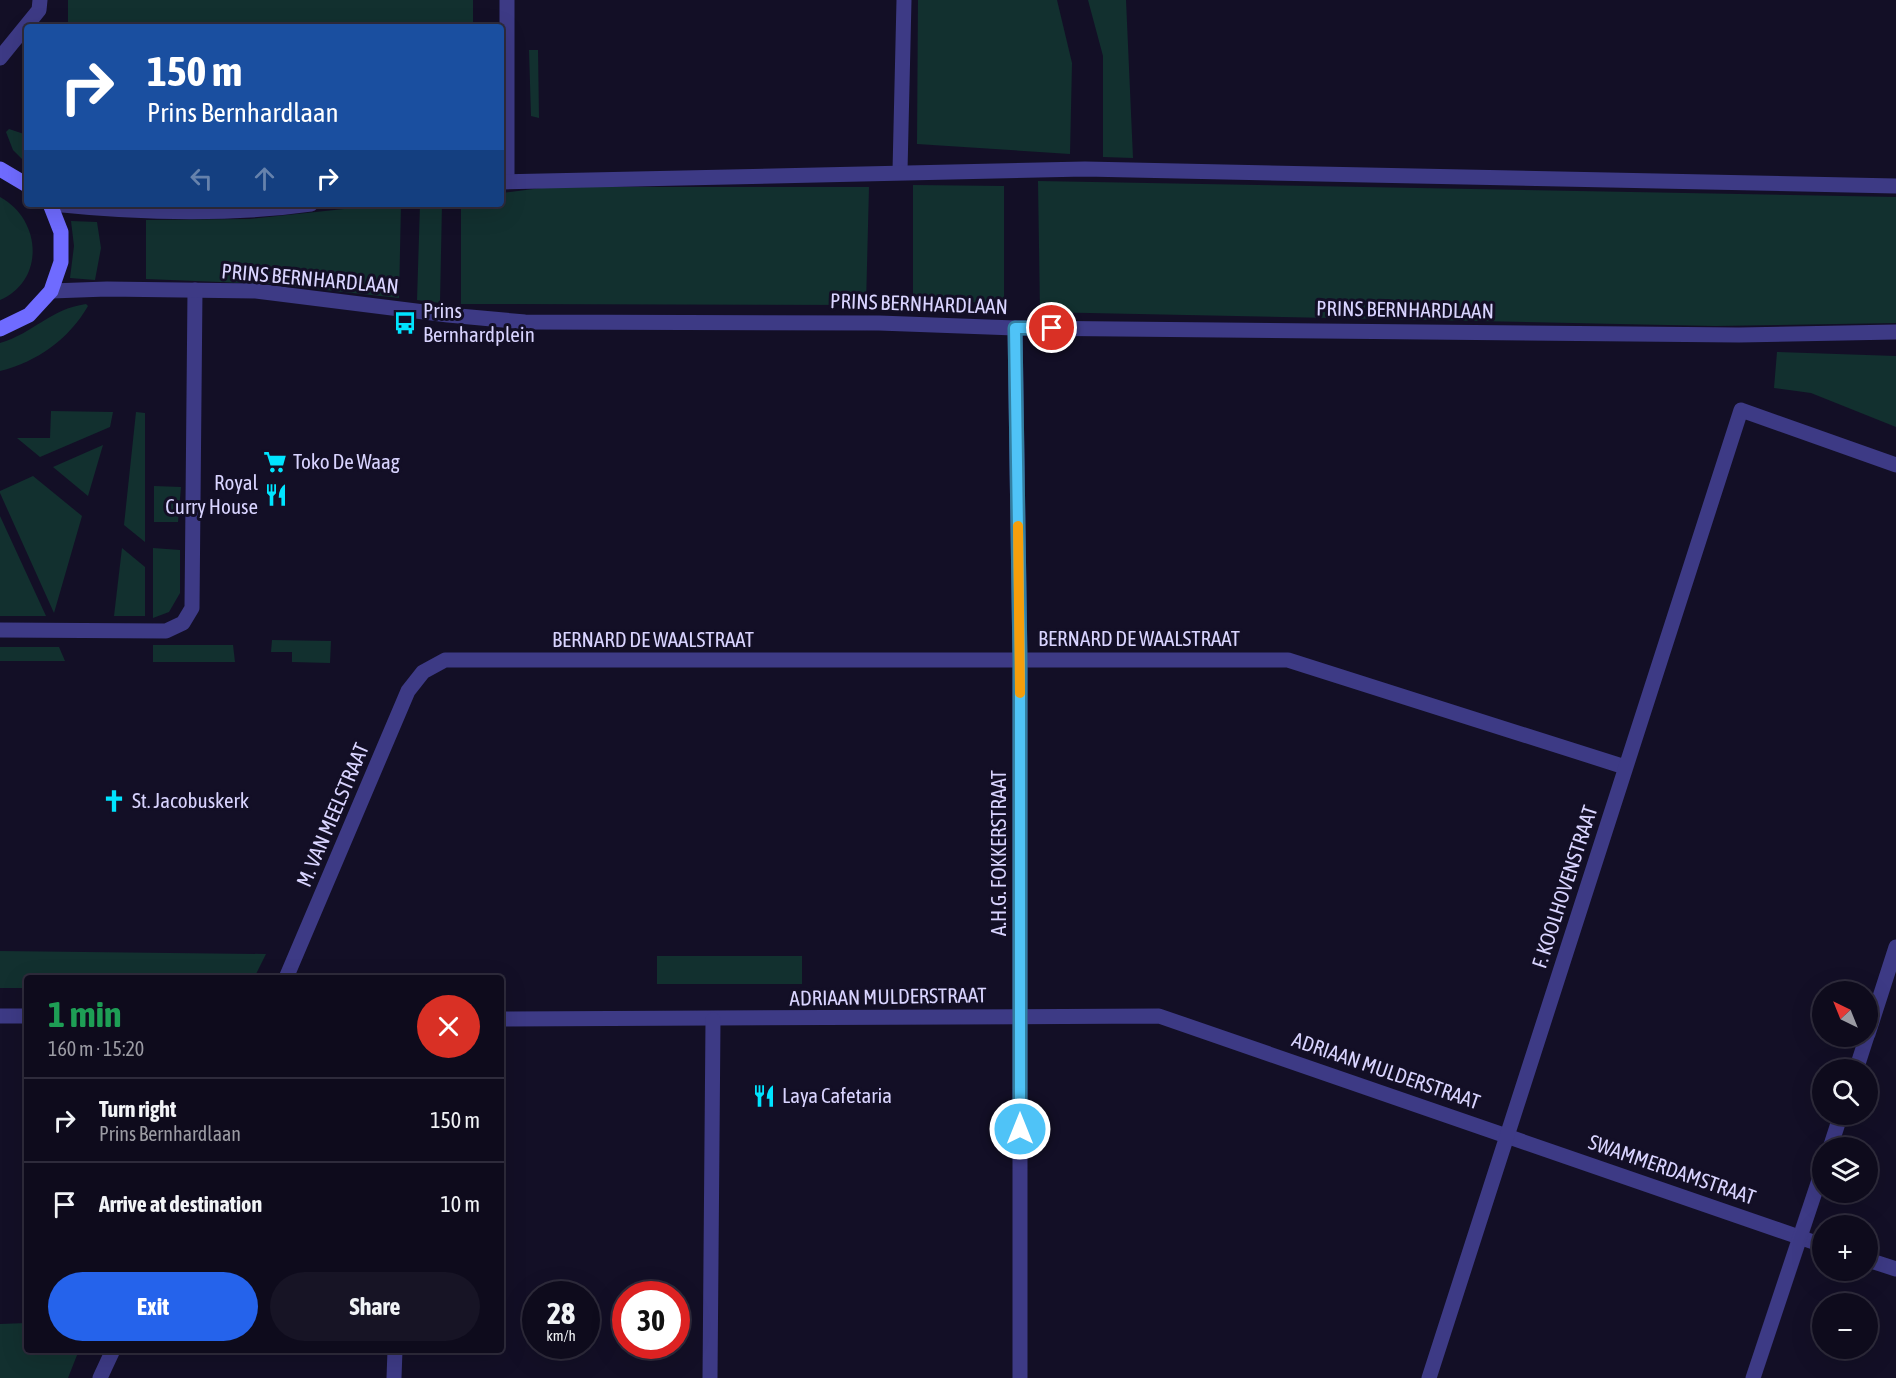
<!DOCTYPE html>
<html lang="en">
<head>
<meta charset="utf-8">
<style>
  body { margin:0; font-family:"Asap Condensed",sans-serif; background:#171425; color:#f1f3f6; height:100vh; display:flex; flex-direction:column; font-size:22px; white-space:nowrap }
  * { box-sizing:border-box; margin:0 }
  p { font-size:20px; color:#9b9ba3 }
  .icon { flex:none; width:33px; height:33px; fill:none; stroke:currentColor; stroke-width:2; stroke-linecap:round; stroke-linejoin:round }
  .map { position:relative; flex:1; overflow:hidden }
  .details { position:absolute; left:24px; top:975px; width:480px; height:378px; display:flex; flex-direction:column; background:#0e0b1c; border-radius:6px; box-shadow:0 6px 24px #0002,0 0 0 2px #2e2b3b }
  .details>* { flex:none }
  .hud { position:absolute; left:24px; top:24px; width:480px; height:183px; border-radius:6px; box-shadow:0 6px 24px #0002,0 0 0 2px #2e2b3b; background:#1a4fa0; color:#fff; overflow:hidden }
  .needle { width:39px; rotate:317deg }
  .fabs { position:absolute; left:1812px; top:981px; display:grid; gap:12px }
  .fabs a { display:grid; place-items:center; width:66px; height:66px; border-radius:50%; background:#0e0b1c; box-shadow:0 6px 24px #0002,0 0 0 2px #2e2b3b; font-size:30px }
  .speed { position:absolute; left:522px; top:1281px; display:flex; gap:12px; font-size:30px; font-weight:700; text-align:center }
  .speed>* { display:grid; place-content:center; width:78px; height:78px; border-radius:50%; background:#0e0b1c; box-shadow:0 6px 24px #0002,0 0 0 2px #2e2b3b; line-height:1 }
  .speed small { font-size:15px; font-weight:400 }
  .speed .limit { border:9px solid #d22; background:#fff; color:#111 }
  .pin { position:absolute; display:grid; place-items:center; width:51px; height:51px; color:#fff; margin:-26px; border:3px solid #fff; border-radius:50%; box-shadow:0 2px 6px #0007 }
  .me { position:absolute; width:66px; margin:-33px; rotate:0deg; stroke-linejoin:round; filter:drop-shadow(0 0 4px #0008) }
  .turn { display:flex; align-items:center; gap:21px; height:126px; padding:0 24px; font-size:27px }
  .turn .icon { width:78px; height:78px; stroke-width:2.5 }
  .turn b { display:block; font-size:42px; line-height:51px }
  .lanes { display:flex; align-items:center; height:57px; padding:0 24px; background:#0003; justify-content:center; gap:30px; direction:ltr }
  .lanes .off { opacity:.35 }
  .round { display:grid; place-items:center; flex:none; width:63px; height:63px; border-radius:32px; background:#171425 }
  .head { display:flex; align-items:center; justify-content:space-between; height:102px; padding:0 24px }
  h1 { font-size:36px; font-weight:700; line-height:45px; color:#1e9e55 }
  .cta { display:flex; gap:12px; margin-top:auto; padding:12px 24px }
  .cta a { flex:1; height:69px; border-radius:36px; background:#2563eb; color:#fff; font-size:24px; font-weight:700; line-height:69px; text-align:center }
  .cta a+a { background:#171425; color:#f1f3f6 }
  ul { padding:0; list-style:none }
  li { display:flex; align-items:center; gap:18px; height:84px; padding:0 24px; border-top:2px solid #2e2b3b }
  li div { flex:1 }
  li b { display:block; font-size:22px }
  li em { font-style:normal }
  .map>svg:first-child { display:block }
</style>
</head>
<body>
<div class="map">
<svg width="1896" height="1378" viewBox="0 0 1896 1378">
  <rect width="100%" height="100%" fill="#130f26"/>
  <g fill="#12302f">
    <rect x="68" y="0" width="405" height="27"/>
    <polygon points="918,0 1057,0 1072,63 1070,154 917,144"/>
    <polygon points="1088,0 1126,0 1133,158 1103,157 1103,56"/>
    <polygon points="529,50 538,50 539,118 531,116"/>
    <polygon points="9,129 27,135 27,164 13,150 6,132"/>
    <polygon points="1038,181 1896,197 1896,323 1715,326 1040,312"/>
    <polygon points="913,185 1004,186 1004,303 913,301"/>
    <polygon points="549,187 869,187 866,305 461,304 461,204 501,204 501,193"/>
    <path d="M0 197C41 219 46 280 0 300Z"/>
    <polygon points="391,204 401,204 399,298 269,284 146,279 146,220 250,219"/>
    <polygon points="420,204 442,204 440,303 417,300"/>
    <polygon points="71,221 97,222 101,248 95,280 70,278 74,246"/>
    <path d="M86 304 88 306C69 339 37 362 0 371V343C34 333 50 309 86 304Z"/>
    <polygon points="1777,352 1896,356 1896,427 1811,393 1774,388"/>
    <polygon points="51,411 113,412 110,427 40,457 17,438 50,438"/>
    <polygon points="136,412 145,413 145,542 124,525"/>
    <polygon points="103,445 88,496 53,467"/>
    <polygon points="33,476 82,516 54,613 0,493 0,491"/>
    <polygon points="154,486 181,487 178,522 154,522"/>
    <polygon points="0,516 46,616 0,616"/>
    <polygon points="122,548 145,567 145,616 114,616"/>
    <polygon points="153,548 180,550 180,593 169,612 153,618"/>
    <polygon points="272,640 331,641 330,663 292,662 292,652 271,652"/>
    <polygon points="153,645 233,645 235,662 153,662"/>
    <polygon points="0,647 59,647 65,661 0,661"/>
    <polygon points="0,951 266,954 254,978 27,978 27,988 0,988"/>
    <rect x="657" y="956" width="145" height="28"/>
    <polygon points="27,1323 27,1350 79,1350 68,1378 0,1378 0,1324"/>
  </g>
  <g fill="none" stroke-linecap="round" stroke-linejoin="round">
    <g stroke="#3d3a85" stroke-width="15">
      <polyline points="0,58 39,10 40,0"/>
      <polyline points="900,171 904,0"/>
      <polyline points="507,181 507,0"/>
      <polyline points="1015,328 1020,661 1020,1378"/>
      <polyline points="0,630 166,631 183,623 192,608 195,290"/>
      <polyline points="286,978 408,691 423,672 445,660 1288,660 1625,767"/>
      <polyline points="0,1016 27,1016"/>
      <polyline points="501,1019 1159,1016 1822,1245"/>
      <polyline points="1868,1034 1896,947"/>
      <polyline points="1856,1070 1867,1036"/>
      <polyline points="1830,1148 1841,1114"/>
      <polyline points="1868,1260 1896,1269"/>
      <polyline points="100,1378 113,1350"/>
      <polyline points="394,1378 395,1350"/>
      <polyline points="710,1378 713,1020"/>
      <polyline points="1429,1378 1741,410 1896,465"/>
      <polyline points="1753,1378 1822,1171"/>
    </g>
    <g stroke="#3d3a85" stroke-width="15">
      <polyline points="501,182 1085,169 1896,186"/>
      <path d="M52 204C138 213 225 216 311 204"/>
      <polyline points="51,291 107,289 256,291 448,315 525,322 879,323 1015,328 1739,335 1896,332"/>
    </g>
    <g stroke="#6f6bff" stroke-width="15">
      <polyline points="0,169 27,185"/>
      <polyline points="0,329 29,315 51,291 61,262 61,232 50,204"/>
    </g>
  </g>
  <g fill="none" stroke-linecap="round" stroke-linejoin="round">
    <g stroke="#337fa1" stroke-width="15">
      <polyline id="route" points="1020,1129 1020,661 1015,328 1052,328"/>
    </g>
    <use href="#route" stroke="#4fc3f7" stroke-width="10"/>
    <polyline stroke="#f59e0b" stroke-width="10" points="1018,526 1020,693"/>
  </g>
  <defs>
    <g id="bus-bare" transform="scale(1.8)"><path d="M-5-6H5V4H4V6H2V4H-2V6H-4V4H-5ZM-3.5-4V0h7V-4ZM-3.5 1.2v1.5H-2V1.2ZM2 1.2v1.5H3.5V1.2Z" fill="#00e5ff" stroke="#130f26" stroke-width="2.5" paint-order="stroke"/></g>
    <g id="supermarket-bare" transform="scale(1.8)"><path d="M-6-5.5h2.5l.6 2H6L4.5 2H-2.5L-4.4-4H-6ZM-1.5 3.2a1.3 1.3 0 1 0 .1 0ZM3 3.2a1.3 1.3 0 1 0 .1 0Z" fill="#00e5ff" stroke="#130f26" stroke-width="2.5" paint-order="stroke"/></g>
    <g id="restaurant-bare" transform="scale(1.8)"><path d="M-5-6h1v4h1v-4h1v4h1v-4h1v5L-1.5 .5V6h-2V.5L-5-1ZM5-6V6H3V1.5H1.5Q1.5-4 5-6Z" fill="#00e5ff" stroke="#130f26" stroke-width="2.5" paint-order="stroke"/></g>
    <g id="church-bare" transform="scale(1.8)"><path d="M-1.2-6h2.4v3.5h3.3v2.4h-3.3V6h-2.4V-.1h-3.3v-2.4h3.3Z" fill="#00e5ff" stroke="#130f26" stroke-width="2.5" paint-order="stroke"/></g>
  </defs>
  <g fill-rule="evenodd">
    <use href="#bus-bare" x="405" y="323"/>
    <use href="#supermarket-bare" x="275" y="462"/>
    <use href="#restaurant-bare" x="276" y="495"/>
    <use href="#church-bare" x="114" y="801"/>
    <use href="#restaurant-bare" x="764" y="1096"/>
  </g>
  <g text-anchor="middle" stroke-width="6" stroke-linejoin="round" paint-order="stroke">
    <g font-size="21" fill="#d9d4ff" stroke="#130f26">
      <text transform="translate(310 279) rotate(5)" y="7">PRINS BERNHARDLAAN</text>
      <text transform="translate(919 304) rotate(2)" y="7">PRINS BERNHARDLAAN</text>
      <text transform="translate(1405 310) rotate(1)" y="7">PRINS BERNHARDLAAN</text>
      <text x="1139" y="646">BERNARD DE WAALSTRAAT</text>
      <text x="653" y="647">BERNARD DE WAALSTRAAT</text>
      <text transform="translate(333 815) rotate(-67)" y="7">M. VAN MEELSTRAAT</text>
      <text transform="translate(999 853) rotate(-90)" y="7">A.H.G. FOKKERSTRAAT</text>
      <text transform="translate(1565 887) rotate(-72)" y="7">F. KOOLHOVENSTRAAT</text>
      <text transform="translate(888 997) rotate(-1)" y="7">ADRIAAN MULDERSTRAAT</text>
      <text transform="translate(1386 1071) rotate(19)" y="7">ADRIAAN MULDERSTRAAT</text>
      <text transform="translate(1672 1170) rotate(19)" y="7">SWAMMERDAMSTRAAT</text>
    </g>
    <g font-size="21" fill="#d9d4ff" stroke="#130f26" text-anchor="start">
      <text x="423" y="318">Prins<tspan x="423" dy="24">Bernhardplein</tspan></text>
      <text x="293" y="469">Toko De Waag</text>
      <text x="258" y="490" text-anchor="end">Royal<tspan x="258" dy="24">Curry House</tspan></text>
      <text x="132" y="808">St. Jacobuskerk</text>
      <text x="782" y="1103">Laya Cafetaria</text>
    </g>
  </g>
</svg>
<div class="fabs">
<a><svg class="needle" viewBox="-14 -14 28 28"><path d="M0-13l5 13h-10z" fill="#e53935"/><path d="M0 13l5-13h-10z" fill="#9b9ba3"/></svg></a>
<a><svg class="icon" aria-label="search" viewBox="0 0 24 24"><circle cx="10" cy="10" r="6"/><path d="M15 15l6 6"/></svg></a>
<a><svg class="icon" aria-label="layers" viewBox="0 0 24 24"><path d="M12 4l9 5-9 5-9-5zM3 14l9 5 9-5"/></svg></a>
<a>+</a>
<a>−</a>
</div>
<div class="speed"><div>28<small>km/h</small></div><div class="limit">30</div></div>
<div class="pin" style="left:1052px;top:328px;background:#d93025"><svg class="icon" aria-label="arrive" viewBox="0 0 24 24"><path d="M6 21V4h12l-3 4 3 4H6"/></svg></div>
<svg class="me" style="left:1020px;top:1129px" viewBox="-20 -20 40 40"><circle r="17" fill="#4fc3f7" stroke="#fff" stroke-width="3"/><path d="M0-11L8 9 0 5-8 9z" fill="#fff"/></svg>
<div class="hud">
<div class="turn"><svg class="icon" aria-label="right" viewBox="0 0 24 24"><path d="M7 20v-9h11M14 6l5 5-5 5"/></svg><div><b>150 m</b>Prins Bernhardlaan</div></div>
<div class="lanes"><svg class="icon off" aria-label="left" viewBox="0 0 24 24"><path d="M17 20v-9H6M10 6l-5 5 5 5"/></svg><svg class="icon off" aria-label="ahead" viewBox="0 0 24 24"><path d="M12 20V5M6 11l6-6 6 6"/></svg><svg class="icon" aria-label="right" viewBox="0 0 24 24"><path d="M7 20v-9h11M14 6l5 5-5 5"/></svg></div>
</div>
<section class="details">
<div class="head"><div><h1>1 min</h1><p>160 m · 15:20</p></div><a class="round" style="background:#d93025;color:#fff"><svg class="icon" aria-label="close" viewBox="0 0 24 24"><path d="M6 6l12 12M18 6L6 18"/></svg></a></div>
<ul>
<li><svg class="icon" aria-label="right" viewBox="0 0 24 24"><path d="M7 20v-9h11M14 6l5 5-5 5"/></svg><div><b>Turn right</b><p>Prins Bernhardlaan</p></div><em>150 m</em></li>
<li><svg class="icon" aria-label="arrive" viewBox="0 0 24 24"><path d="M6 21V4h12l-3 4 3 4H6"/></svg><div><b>Arrive at destination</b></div><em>10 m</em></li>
</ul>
<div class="cta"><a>Exit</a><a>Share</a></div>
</section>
</div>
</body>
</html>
